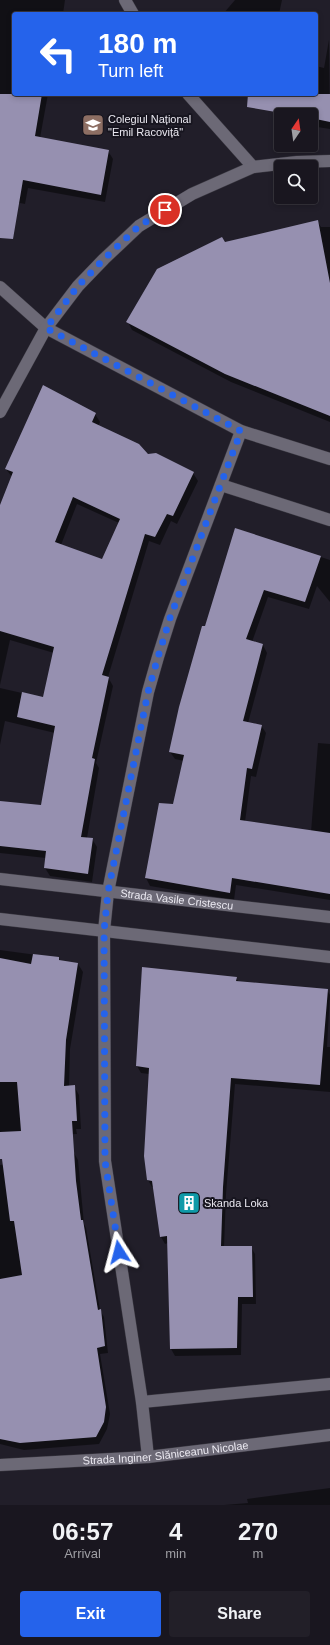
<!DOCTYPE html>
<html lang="en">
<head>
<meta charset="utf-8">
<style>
  body { margin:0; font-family:Arial,sans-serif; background:#221f28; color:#f1f3f6; height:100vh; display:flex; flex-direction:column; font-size:15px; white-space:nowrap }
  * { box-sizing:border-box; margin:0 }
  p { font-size:13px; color:#9f9fa4 }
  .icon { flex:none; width:22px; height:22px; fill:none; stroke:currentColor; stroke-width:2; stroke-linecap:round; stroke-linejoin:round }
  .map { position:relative; height:1505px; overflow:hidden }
  .panel { display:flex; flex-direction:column; background:#19161f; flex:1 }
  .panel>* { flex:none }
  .banner { position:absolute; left:12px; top:12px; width:306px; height:84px; border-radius:4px; box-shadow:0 2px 6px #0003,0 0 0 1px #37353d; background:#2563eb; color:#fff; overflow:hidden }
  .needle { width:26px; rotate:13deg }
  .fabs { position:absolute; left:274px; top:108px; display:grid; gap:8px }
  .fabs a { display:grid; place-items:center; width:44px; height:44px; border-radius:4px; background:#19161f; box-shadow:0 2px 6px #0003,0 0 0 1px #37353d; font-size:20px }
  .pin { position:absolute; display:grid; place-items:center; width:34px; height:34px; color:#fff; margin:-17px; border:2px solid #fff; border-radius:50%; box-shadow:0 1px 4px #0007 }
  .me { position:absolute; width:44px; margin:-22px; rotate:351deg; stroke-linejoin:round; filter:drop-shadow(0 0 3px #0008) }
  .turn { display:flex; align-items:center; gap:14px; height:84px; padding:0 20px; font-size:18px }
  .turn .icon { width:52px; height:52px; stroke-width:2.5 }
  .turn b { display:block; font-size:28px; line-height:34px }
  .eta { display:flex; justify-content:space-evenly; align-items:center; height:68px; text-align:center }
  .eta b { font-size:24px; font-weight:600; line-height:28px }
  .cta { display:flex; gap:8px; margin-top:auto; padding:8px 20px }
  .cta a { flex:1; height:46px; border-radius:4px; background:#2563eb; color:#fff; font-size:16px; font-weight:600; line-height:46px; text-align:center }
  .cta a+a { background:#221f28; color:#f1f3f6 }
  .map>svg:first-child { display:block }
</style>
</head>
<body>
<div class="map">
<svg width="330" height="1505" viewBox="0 0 330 1505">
  <rect width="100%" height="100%" fill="#211e29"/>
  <g fill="#0007" fill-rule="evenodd">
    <polygon points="0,0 65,0 63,14 14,14 14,94 48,94 40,138 108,151 113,159 105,202 28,188 25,204 0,199"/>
    <polygon points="235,0 282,0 279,14 223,14"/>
    <polygon points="329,40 330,129 311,126 311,115 281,115 281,121 280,120 275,111 278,94 316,94 316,66 324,68"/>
    <polygon points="317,221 321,227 330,227 330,422 231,382 132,330 128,322 225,243"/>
    <path d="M95 414 100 422 98 426 148 455 193 473 198 481 177 524 171 521 160 545 149 541 108 677 113 686 96 763 99 768 87 838 92 839 97 847 92 882 50 876 45 868 46 858 0 853V802L42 806 55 733 5 721 0 745V688L44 698 54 653 10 640 0 685V508L12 477 6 469ZM77 504 119 523 103 560 61 545Z"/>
    <polygon points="236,529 330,560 330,602 317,586 309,609 268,597 252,642 263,645 267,653 248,723 261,725 266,733 256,777 251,776 245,822 311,832 318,743 330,744 330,900 236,885 234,900 150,886 146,878 174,806 184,761 175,759 170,752 205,627"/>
    <polygon points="0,950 59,958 60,961 78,964 83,972 70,1049 69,1087 74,1086 79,1095 81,1129 76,1129 77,1134 0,1137"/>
    <polygon points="143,968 236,978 239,982 327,990 330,995 327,1047 330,1047 330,1092 235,1084 226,1194 224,1247 251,1247 255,1254 256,1304 242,1304 241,1355 175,1356 171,1349 168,1243 165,1244 161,1237 154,1187 152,1187 148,1180 149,1074 141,1073 137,1066"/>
    <polygon points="74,1153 78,1160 84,1224 86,1228 100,1310 104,1317 108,1353 100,1354 110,1414 107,1429 99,1444 24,1450 0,1444 0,1165"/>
    <polygon points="330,1488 330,1505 224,1505 248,1503 247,1499"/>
  </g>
  <g fill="#9690b0" fill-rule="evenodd">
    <polygon points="0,94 42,94 35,136 109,150 101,195 23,180 13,239 0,238"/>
    <polygon points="248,94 330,94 330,122 311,118 311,115 293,115 247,107"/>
    <polygon points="318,220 330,283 330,416 225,374 126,322 157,269 222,237 225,242"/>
    <path d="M43 385 96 413 92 422 139 444 148 454 156 453 194 472 173 516 167 514 155 537 145 534 102 675 109 677 92 758 95 759 81 837 93 838 88 874 44 868 46 851 0 846V801L41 805 55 726 17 717 22 692 43 697 54 647 0 631V505L13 472 5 469ZM73 497 120 519 102 559 55 542Z"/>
    <polygon points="235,528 321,556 305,602 264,590 246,639 263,644 243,721 262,725 252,769 247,768 240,820 330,833 330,894 232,878 230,893 145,878 159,803 173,804 184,755 169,752 179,707 202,626 205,626"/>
    <polygon points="33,954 59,957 59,960 78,963 66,1040 64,1086 75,1085 77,1121 72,1121 76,1181 81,1220 83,1220 98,1310 101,1309 105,1346 97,1348 106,1407 104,1422 96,1437 20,1443 0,1439 0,1279 22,1275 14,1221 10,1221 2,1159 0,1159 0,1132 21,1131 17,1082 0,1082 0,958 31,964"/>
    <polygon points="142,967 237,977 236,981 328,989 320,1085 231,1078 223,1187 221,1246 252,1246 253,1297 238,1297 237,1348 170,1349 167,1236 160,1237 152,1181 147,1180 144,1156 149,1068 136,1066"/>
  </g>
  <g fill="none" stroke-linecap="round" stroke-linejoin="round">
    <g stroke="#3b3942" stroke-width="13">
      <polyline id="lane" points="142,1402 330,1384"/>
    </g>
    <g stroke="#3b3942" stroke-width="13">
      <g id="street">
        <polyline points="125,0 133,14"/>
        <polyline points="188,94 253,167"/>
        <polyline points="0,287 46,328 241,431 330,459"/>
        <polyline points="0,412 46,328 78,286 104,259 139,226 192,194 253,167 297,162 330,161"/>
        <polyline points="221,485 330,520"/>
        <path id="s1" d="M0 879 330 917"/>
        <polyline points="0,919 330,957"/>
        <polyline points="148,1457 142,1402 105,1161 104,931 108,892 148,692 158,657 170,619 241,431"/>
        <path id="s2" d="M0 1465 148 1457 330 1435"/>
      </g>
    </g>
    <use href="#lane" stroke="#6c6976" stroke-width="12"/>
    <use href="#street" stroke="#6c6976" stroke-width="12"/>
  </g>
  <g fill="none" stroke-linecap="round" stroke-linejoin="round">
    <polyline stroke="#2563eb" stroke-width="7" stroke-dasharray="0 12.6" points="119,1252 105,1161 104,931 108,892 148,692 158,657 170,618 241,431 46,328 78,286 104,259 139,226 165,210"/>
  </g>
  <defs>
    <g id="school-square" transform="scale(1.15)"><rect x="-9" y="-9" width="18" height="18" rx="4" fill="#8d6e63" stroke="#17151f"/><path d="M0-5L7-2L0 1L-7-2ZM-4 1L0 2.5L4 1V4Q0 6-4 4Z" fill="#fff"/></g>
    <g id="building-square" transform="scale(1.15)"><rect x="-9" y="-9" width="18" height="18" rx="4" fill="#0f9aa8" stroke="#17151f"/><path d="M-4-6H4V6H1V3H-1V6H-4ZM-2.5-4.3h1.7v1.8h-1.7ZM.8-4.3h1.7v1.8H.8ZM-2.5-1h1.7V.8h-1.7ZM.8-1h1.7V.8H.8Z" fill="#fff"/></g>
  </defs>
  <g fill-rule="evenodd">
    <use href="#school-square" x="93" y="125"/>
    <use href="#building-square" x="189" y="1203"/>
  </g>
  <g text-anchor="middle" stroke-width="4" stroke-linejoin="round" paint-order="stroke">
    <g font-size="11" fill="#eae8f0" stroke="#17151f" text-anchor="start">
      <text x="108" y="123">Colegiul Național<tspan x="108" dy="13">"Emil Racoviță"</tspan></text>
      <text x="204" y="1207">Skanda Loka</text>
    </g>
    <g font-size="11" fill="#eae8f0" stroke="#17151f">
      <text dy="4" stroke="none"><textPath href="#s1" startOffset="178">Strada Vasile Cristescu</textPath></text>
      <text dy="4" stroke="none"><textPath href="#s2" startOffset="166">Strada Inginer Slăniceanu Nicolae</textPath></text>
    </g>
  </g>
</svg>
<div class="fabs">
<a><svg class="needle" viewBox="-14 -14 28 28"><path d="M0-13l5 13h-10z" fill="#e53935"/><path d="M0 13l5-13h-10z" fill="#9f9fa4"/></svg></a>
<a><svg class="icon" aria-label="search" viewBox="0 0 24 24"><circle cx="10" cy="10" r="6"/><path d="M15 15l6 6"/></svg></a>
</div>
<div class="pin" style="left:165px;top:210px;background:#d93025"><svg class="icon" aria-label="arrive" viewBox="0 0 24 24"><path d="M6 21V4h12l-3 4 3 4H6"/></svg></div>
<svg class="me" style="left:119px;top:1252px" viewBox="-20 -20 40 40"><path d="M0-17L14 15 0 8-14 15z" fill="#2563eb" stroke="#fff" stroke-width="4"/></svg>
<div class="banner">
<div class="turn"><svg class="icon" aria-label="left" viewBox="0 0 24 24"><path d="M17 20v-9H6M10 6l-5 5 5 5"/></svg><div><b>180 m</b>Turn left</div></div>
</div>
</div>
<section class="panel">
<div class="eta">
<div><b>06:57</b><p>Arrival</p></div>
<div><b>4</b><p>min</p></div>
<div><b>270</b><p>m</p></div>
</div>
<div class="cta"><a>Exit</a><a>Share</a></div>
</section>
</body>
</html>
